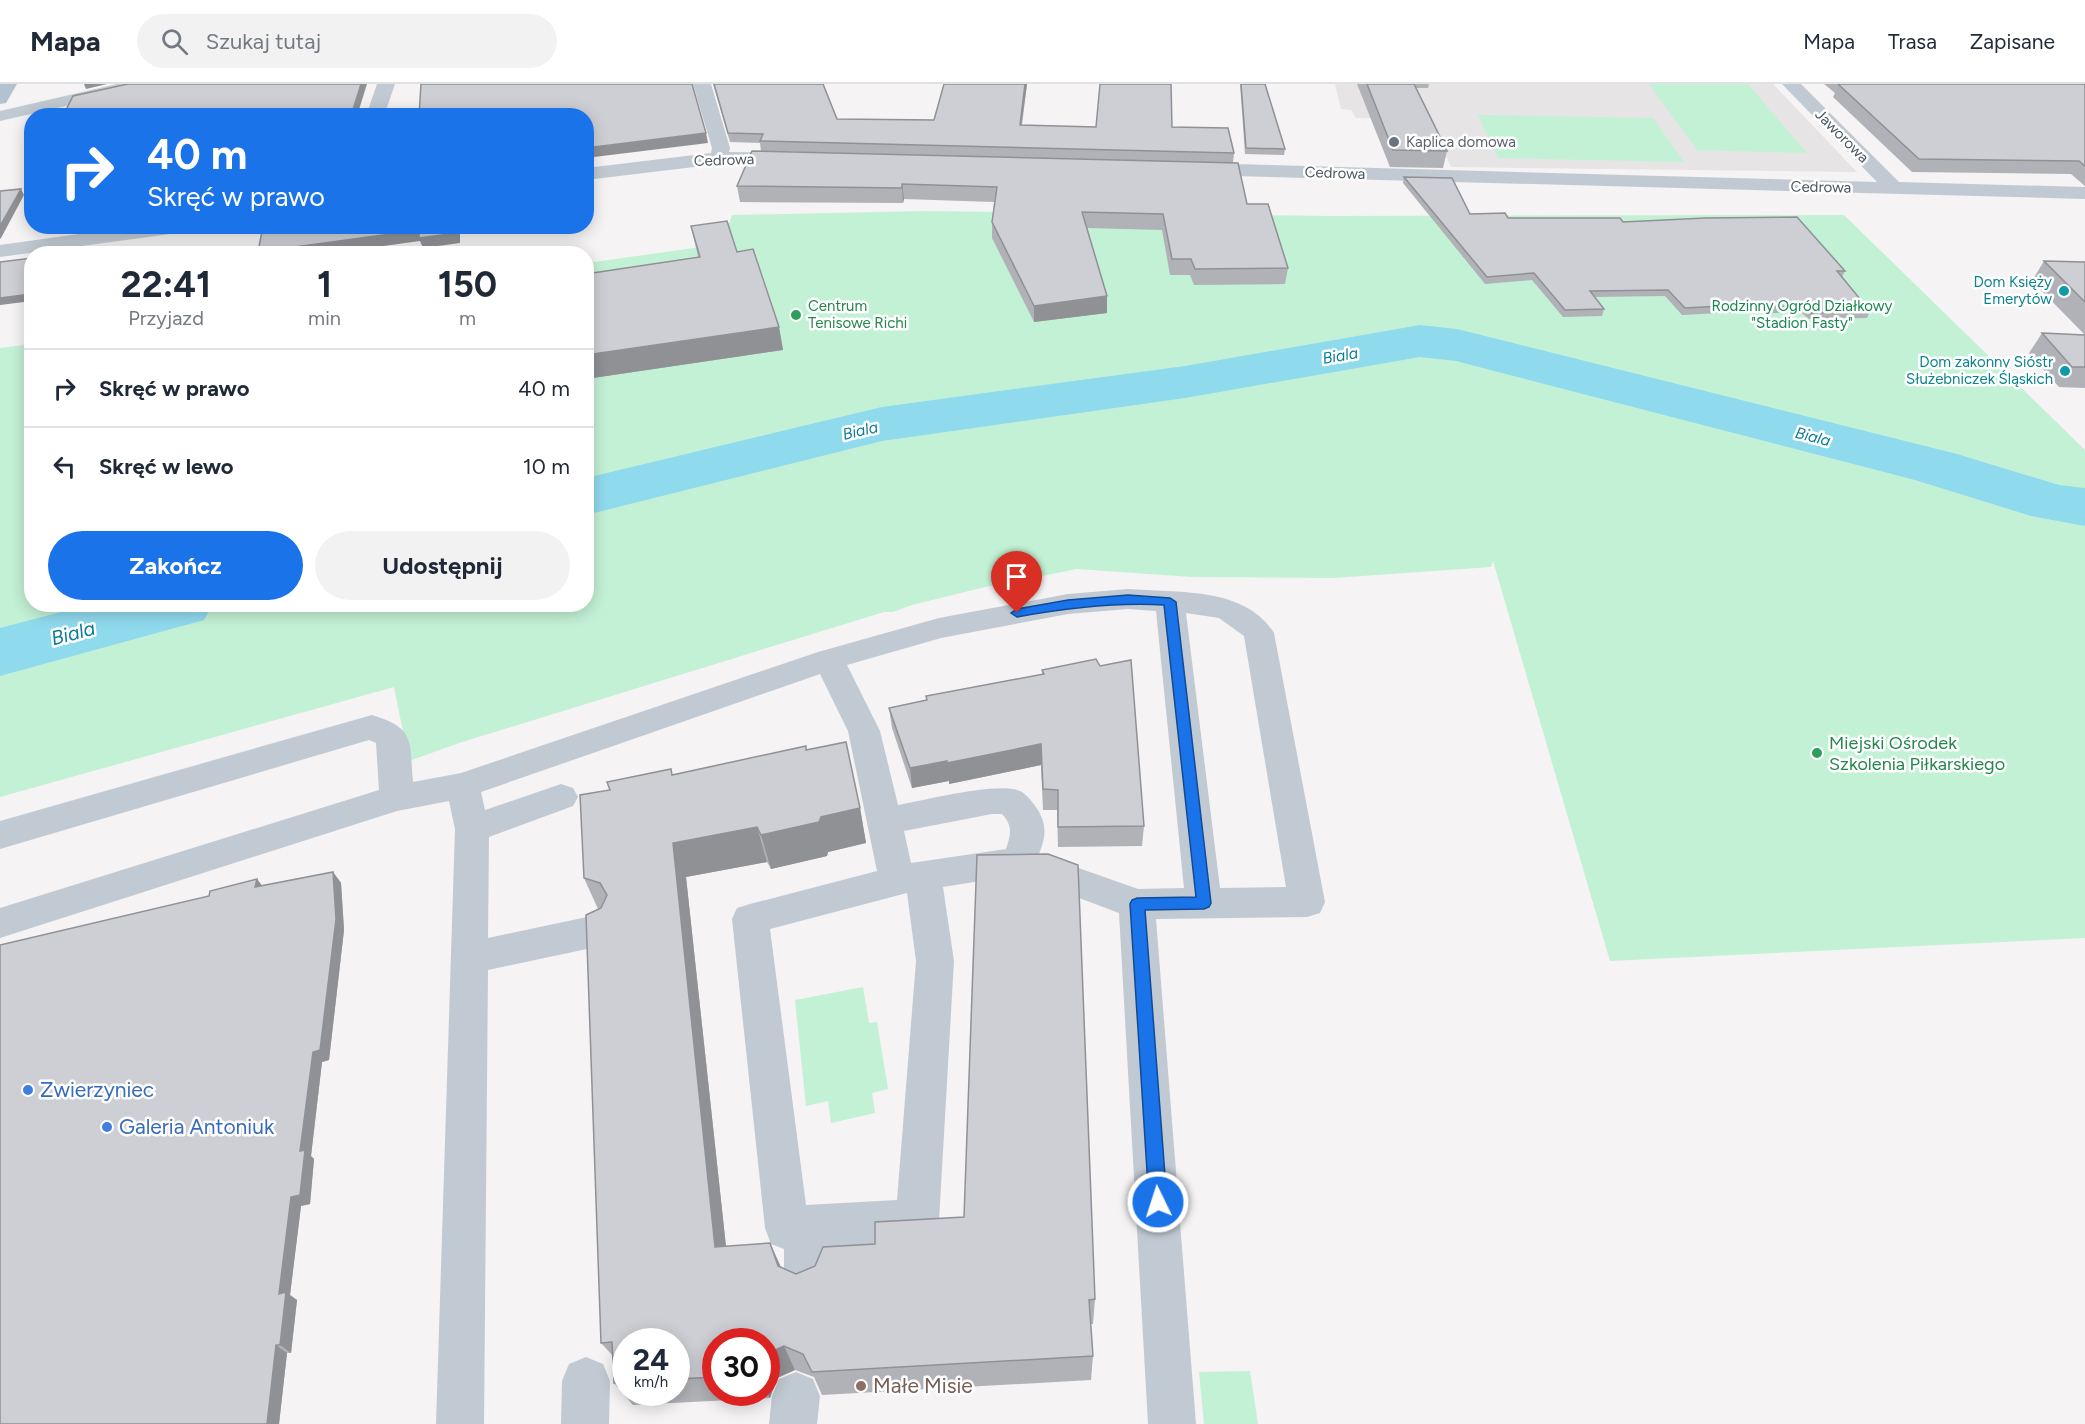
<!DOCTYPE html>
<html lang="pl">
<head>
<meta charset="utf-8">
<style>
  body { margin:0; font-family:Figtree,sans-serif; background:#f2f2f3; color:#1f2937; height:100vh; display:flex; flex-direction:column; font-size:22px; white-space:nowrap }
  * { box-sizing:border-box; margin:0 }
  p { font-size:20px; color:#747a83 }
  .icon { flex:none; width:33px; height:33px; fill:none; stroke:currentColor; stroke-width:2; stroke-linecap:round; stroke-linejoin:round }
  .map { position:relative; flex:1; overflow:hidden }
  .drawer { position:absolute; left:24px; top:162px; width:570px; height:366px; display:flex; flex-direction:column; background:#fff; border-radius:24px; box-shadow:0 3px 15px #0003 }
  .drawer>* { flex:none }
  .top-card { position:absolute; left:24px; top:24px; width:570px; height:126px; border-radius:24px; box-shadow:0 3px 15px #0003; background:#1a73e8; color:#fff; overflow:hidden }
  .speed { position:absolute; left:612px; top:1244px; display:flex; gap:12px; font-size:30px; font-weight:700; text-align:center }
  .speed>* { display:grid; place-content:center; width:78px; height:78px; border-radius:50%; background:#fff; box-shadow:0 3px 15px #0003; line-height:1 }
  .speed small { font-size:15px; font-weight:400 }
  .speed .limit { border:9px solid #d22; background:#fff; color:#111 }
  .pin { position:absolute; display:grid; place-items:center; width:51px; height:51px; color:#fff; margin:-62px -26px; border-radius:50% 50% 50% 0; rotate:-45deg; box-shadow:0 0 6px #0007 }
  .pin .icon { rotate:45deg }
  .me { position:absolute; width:66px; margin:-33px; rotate:356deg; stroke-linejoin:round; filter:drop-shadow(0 0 4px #0008) }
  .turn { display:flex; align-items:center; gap:21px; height:126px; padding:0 24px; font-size:27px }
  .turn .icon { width:78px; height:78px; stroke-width:2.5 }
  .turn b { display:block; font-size:42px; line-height:51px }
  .eta { display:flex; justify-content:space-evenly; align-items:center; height:102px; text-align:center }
  .eta b { font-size:36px; font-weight:700; line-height:42px }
  .button { display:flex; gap:12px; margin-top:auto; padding:12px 24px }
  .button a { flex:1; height:69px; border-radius:36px; background:#1a73e8; color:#fff; font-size:24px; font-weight:700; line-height:69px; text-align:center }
  .button a+a { background:#f2f2f3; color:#1f2937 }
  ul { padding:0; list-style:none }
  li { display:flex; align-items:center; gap:18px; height:78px; padding:0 24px; border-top:2px solid #e0e1e3 }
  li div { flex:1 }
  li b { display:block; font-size:22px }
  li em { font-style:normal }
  header { display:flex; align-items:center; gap:36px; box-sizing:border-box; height:84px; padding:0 30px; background:#fff; border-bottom:2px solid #e0e1e3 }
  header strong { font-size:28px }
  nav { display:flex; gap:33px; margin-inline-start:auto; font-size:21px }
  .search { width:420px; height:54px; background:#f2f2f3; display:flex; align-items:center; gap:15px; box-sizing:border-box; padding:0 21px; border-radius:33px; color:#747a83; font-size:22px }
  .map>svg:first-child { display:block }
</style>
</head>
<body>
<header>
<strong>Mapa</strong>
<div class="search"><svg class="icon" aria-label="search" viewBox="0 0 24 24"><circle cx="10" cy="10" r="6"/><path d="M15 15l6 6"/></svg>Szukaj tutaj</div>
<nav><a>Mapa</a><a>Trasa</a><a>Zapisane</a></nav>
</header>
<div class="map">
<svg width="2085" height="1340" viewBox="0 0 2085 1340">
  <rect width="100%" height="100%" fill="#f5f3f3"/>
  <polygon fill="#e6e4e5" points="1335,0 1773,0 1857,88 1451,83 1429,35 1356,34 1351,26 1341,25"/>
  <g fill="#c3f1d5">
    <polygon points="1649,0 1748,0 1807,69 1697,66"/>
    <polygon points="1478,31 1653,34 1684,78 1498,74"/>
    <polygon points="925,127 1330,132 1844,131 2085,366 2085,854 1610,877 1493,477 1491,483 1334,494 1192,493 1077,485 985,503 912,521 893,528 884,528 459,659 409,677 394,603 0,713 0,264 31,260 32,520 586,520 587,179 722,160 732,131"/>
    <polygon points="863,903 869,939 877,938 888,1005 872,1009 875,1029 831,1039 828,1017 806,1022 795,916"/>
    <polygon points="1250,1287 1258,1340 1204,1340 1199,1288"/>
  </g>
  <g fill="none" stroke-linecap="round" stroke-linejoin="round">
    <g fill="#90daee" fill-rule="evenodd">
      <polygon points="1420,241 1457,245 1957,370 2059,401 2085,404 2085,442 2031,432 1915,396 1456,277 1420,273 1185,314 882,357 586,431 586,394 882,323 1185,282"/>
      <polygon points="92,520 213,520 204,536 0,592 0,544"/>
    </g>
    <g fill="#c1cad2" fill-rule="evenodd">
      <polygon points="117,0 148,0 145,4 0,37 0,27"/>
      <polygon points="377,0 395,0 384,32 366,32"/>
      <polygon points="693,0 711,0 730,64 729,68 794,69 801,71 803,75 801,79 719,80 586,96 586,84 711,69 712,64"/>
      <polygon points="1782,0 1801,0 1899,98 2085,103 2085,115 1196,91 1189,89 1186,85 1189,81 1196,79 1877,98"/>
      <polygon points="136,142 195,142 192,146 185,148 0,173 0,161"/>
      <path d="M1128 505C1176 509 1245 502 1274 549L1325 818 1320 829 1307 833 1156 835 1196 1340H1148L1119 829 1018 791 943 803 954 877 939 1137 933 1152 917 1159 828 1164 830 1191 823 1207 807 1214 791 1207 784 1191V1165L771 1160 765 1144 732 835 737 824 750 820 877 787 848 647 820 590 481 708 485 726 561 700 573 704 578 713 573 722 489 753 488 854 601 830 614 835 620 846 614 857 601 862 488 886 484 1340H436L455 745 449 717 397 727 0 854V824L379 706 376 659 369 656 0 765V737L372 631C417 645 409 657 413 698L461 689 818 568 939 534 1068 510ZM1128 525 1156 527 1184 804 1138 805 1039 770C1046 752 1047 742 1038 726 1034 720 1028 712 1022 708 1002 696 923 717 898 721L880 647 847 581 941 554 1068 530ZM1186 529 1219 534 1244 552 1286 803 1220 804ZM992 730H1002C1013 742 1011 750 1006 765L911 779 904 747ZM907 809 916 877 897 1116 806 1121 770 845Z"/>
      <polygon points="586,1273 603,1280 610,1297 609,1340 561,1340 562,1297 569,1280"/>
      <polygon points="796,1288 813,1295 820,1312 817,1340 769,1340 772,1312 779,1295"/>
    </g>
    <polygon fill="#b3c2d1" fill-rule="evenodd" points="0,0 17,0 6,19 0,20"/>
  </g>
  <g fill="#b0b2b7" fill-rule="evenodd">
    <polygon points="713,0 823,0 837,35 934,36 1027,0 1022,41 1096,43 1172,43 1234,69 1233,79 761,67 760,59 730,58"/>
    <polygon points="1240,0 1265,0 1285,65 1284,71 1245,70"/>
    <polygon points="1357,0 1429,0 1428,4 1416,4 1447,67 1443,84 1390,83"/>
    <polygon points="1824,0 2085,0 2085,102 2071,90 1912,88 1833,13 1835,9"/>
    <polygon points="752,67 1247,120 1288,184 1285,200 1194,201 1190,191 1170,191 1162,146 1087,144 1107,212 1107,229 1034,238 992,154 992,138 994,118 904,115 903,119 740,118 737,102"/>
    <polygon points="1404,93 1470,130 1508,134 1623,138 1845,187 1842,193 1870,227 1867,234 1809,235 1802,229 1759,229 1757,227 1682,231 1665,212 1595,213 1604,225 1602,232 1563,233 1532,196 1485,200 1403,99"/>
    <polygon points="691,142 737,168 779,243 783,266 586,295 586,190 698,173"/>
    <polygon points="2044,177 2085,178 2085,304 2059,303 2029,269 2042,249 2085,251 2032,197"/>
    <polygon points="1042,586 1144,742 1142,762 1058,763 1057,726 1043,726 1041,681 949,700 949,697 912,704 892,644 889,624 926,616 926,612 1042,590"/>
    <path d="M806 666 860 724 866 759 828 768 827 772 771 785 767 778 686 793 726 1163 770 1159 781 1183 796 1190 1095 1215 1093 1240H1091L1093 1272 1091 1296 822 1311 814 1293 795 1286 777 1294 770 1314 633 1321 614 1299 613 1272 601 1259 598 825 584 794 610 706 673 691ZM626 1257H676V1308H626ZM716 1257H766V1308H716Z"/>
    <polygon points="333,788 341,799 344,846 329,976 322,978 311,1072 314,1075 310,1120 301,1122 290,1211 297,1216 291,1269 287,1269 279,1340 209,812 257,795 262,802"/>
  </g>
  <g fill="#909195">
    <polygon points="84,0 107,0 86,5"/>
    <polygon points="361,0 371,0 367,0 357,32 351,32"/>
    <polygon points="1025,0 1027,0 1020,50 1020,41"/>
    <polygon points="706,49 708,59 586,74 586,64"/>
    <polygon points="902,100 904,115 903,119 902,104"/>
    <polygon points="21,105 24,111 1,154 0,155 0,142"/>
    <polygon points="460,142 460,159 423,164 420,157 325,170 258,170 258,168 419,146"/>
    <polygon points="32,209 32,217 0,221 0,214"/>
    <polygon points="1107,212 1107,229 1034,238 1034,222"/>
    <polygon points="779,243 783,266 586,295 586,271"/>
    <polygon points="1041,660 1041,681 949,700 949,697 912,704 910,684"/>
    <polygon points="860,724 866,759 828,768 827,772 771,785 761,751 821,733"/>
    <polygon points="757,743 767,778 686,793 729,1190 715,1163 673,759"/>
    <polygon points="333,788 341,799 344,846 329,976 322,978 311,1072 314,1075 310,1120 301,1122 290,1211 297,1216 291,1269 280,1261 279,1210 291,1113 300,1067 313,968"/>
    <polygon points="257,795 266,807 255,803"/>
    <polygon points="770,1159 782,1186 778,1182"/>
    <polygon points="276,1261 287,1269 279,1340 267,1340"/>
    <polygon points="784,1262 795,1286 777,1294 770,1314 766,1308 766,1270"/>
  </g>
  <g fill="#cdcfd5" stroke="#909195" stroke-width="1.5">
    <polygon points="128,0 361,0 351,32 63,32 73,12"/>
    <polygon points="421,0 692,0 706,49 586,64 586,32 419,32"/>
    <polygon points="714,0 823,0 837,35 934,36 944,0 1025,0 1020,41 1096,43 1100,0 1171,0 1172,43 1228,44 1234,69 760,57 763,50 728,49"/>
    <polygon points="1241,0 1265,0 1285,65 1246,64"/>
    <polygon points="1367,0 1414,0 1447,67 1393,66"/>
    <polygon points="1838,0 2085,0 2085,82 2079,77 1919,75"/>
    <polygon points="752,67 1238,79 1247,120 1268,120 1288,184 1195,185 1191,175 1172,175 1163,130 1082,128 1107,212 1034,222 992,138 997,103 902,100 902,104 737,102"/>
    <polygon points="1404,93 1452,94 1470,130 1505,129 1508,134 1620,134 1623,138 1705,134 1797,133 1845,187 1837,187 1870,227 1812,229 1806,222 1762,223 1760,220 1685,224 1668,206 1590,207 1604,225 1565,226 1534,189 1487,193"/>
    <polygon points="21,105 0,142 0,107"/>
    <polygon points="727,137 737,168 753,165 779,243 586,271 586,190 700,173 691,142"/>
    <polygon points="263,142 456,142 457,149 419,154 419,146 258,168"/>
    <polygon points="32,174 31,210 0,214 0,178"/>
    <polygon points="2044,177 2085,178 2085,218"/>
    <polygon points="2042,249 2085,251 2085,283 2072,283"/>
    <polygon points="1096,575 1100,582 1131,576 1144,742 1058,743 1058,706 1043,705 1041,660 947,679 947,677 910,684 889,624 927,616 926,612 1044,590 1042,586"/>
    <polygon points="846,658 860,724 821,733 819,738 761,751 757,743 673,759 715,1163 770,1159 778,1182 796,1190 815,1182 823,1163 875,1160 875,1138 964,1133 977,771 1048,770 1078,781 1095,1215 1089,1216 1093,1272 812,1288 803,1270 784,1262 766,1270 766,1257 716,1257 716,1293 676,1295 676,1257 626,1257 626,1298 614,1299 612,1258 601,1259 586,831 601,824 607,811 600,799 584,794 580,711 610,706 607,698 671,685 672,691 806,662 806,666"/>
    <polygon points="333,788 336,835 320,966 313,968 300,1067 305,1066 300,1111 291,1113 279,1210 286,1208 280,1261 276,1261 267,1340 0,1340 0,861 209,812 210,807 257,795 255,803"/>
  </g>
  <path fill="#1a73e8" stroke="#114b97" stroke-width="1.5" d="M1128 511 1170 514 1176 518 1211 819 1209 823 1204 825 1145 826 1167 1118 1164 1124 1158 1127 1151 1124 1149 1118 1130 820 1132 816 1137 814 1196 813 1164 521C1114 518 1066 524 1017 533L1011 529 1017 525 1068 516Z"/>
  <circle fill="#6b7280" stroke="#fff" stroke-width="2" cx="1394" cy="58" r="6"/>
  <g fill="#0f9aa8" stroke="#fff" stroke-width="2">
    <circle cx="2064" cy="207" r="6"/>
    <circle cx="2065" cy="287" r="6"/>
  </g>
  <g fill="#2e9e5b" stroke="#fff" stroke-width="2">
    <circle cx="796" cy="231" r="6"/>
    <circle cx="1817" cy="669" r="6"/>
  </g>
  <g fill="#3f7fe0" stroke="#fff" stroke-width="2">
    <circle cx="28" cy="1006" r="6"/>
    <circle cx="107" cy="1043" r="6"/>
  </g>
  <circle fill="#8d6e63" stroke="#fff" stroke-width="2" cx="861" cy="1302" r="6"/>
  <g text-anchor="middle" stroke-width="5" stroke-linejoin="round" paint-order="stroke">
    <g font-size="15" fill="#4a5661" stroke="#fff">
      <text transform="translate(1842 52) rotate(45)" y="5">Jaworowa</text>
      <text transform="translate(724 76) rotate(-2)" y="5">Cedrowa</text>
      <text transform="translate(1335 89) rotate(2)" y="5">Cedrowa</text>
      <text transform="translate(1821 103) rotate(1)" y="5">Cedrowa</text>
    </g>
    <g font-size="15" fill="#5b616d" stroke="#fff" text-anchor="start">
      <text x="1406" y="63">Kaplica domowa</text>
    </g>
    <g font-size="15" fill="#0d838f" stroke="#fff" text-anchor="end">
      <text x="2052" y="203">Dom Księży<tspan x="2052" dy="17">Emerytów</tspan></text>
      <text x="2053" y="283">Dom zakonny Sióstr<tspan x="2053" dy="17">Służebniczek Śląskich</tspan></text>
    </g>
    <g font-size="15" fill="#27864d" stroke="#fff" text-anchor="start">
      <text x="808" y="227">Centrum<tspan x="808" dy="17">Tenisowe Richi</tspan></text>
    </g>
    <g font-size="15" fill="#17864f" stroke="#fff">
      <text x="1802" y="227">Rodzinny Ogród Działkowy<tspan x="1802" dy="17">"Stadion Fasty"</tspan></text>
    </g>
    <g font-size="16" font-style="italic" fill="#0c7c9b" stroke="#fff">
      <text transform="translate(1340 271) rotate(-10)" y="6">Biala</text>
      <text transform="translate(860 346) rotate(-13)" y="6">Biala</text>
      <text transform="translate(1813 352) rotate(14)" y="6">Biala</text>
    </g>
    <g font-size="18" fill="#27864d" stroke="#fff" text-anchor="start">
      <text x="1829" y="665">Miejski Ośrodek<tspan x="1829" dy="21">Szkolenia Piłkarskiego</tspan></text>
    </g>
    <g font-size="20" font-style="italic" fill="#0c7c9b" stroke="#fff">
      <text transform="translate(73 549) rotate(-15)" y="7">Biala</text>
    </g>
    <g font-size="21" fill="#366cbe" stroke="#fff" text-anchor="start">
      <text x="40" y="1013">Zwierzyniec</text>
      <text x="119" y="1050">Galeria Antoniuk</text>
    </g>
    <g font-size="21" fill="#785e54" stroke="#fff" text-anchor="start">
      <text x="873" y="1309">Małe Misie</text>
    </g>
  </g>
</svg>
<div class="speed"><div>24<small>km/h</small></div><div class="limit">30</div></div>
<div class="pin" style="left:1017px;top:529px;background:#d93025"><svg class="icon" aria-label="arrive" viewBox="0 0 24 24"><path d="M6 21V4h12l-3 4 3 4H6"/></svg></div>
<svg class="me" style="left:1158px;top:1118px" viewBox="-20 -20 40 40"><circle r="17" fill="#1a73e8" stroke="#fff" stroke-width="3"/><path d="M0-11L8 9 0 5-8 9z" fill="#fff"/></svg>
<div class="top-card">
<div class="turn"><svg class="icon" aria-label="right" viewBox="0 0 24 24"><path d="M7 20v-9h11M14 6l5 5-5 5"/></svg><div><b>40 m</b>Skręć w prawo</div></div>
</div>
<section class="drawer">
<div class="eta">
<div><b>22:41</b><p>Przyjazd</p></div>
<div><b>1</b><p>min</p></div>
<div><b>150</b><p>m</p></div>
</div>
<ul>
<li><svg class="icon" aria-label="right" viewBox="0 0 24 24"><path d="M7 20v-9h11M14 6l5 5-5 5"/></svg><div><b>Skręć w prawo</b></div><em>40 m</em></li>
<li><svg class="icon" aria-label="left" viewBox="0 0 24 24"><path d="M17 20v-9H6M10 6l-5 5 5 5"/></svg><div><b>Skręć w lewo</b></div><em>10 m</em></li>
</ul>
<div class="button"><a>Zakończ</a><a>Udostępnij</a></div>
</section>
</div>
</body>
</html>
